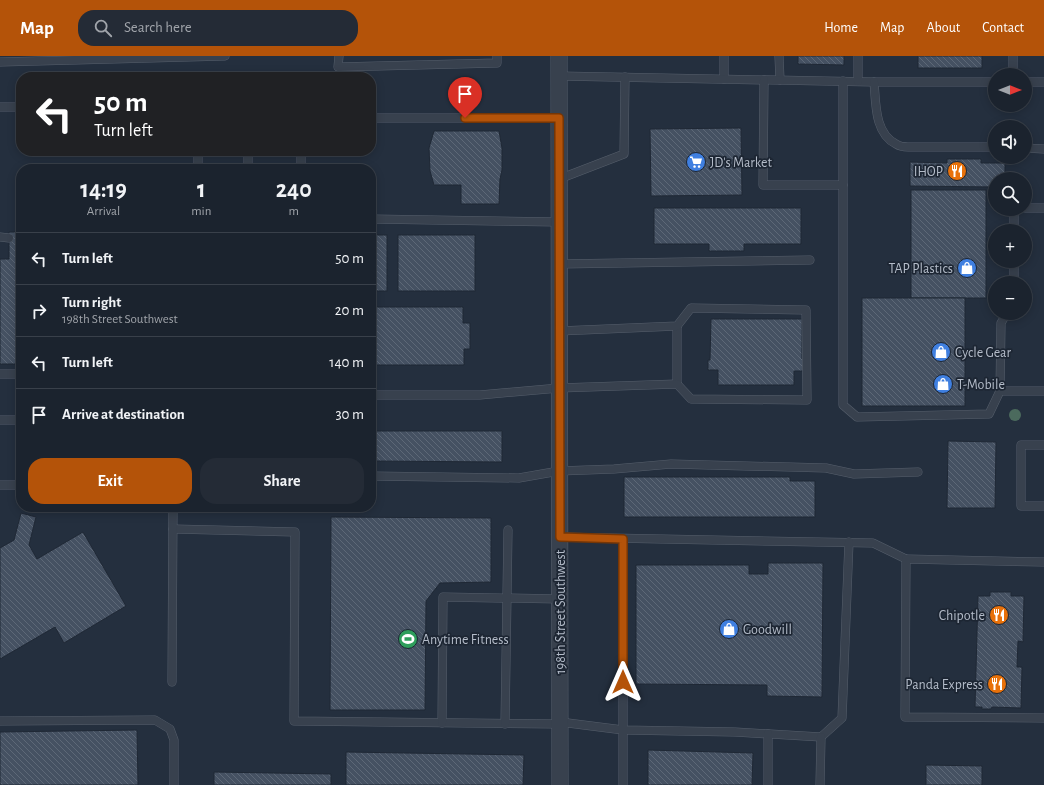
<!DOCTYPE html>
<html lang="en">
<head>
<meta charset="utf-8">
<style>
  body { margin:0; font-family:"Alegreya Sans",sans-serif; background:#242b36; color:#f1f3f6; height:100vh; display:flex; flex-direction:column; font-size:15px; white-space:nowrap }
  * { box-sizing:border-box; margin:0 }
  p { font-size:13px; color:#a0a4aa }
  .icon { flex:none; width:22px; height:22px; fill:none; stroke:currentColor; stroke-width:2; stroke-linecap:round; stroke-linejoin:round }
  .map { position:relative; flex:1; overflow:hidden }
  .details { position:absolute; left:16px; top:108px; width:360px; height:348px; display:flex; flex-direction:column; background:#1b232e; border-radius:16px; box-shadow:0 2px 10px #0003,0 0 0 1px #39404a }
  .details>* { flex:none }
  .banner { position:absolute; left:16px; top:16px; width:360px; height:84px; border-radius:16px; box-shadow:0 2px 10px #0003,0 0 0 1px #39404a; background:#202124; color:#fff; overflow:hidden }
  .needle { width:26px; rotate:90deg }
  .controls { position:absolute; left:988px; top:12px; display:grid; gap:8px }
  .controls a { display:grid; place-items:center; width:44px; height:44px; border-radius:50%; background:#1b232e; box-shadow:0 2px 10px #0003,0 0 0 1px #39404a; font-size:20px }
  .pin { position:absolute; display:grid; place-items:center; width:34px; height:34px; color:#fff; margin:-41px -17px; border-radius:50% 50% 50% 0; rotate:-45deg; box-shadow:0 0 4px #0007 }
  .pin .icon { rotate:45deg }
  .me { position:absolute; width:44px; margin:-22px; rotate:0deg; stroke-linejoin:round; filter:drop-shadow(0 0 3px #0008) }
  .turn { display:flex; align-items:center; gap:14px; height:84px; padding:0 12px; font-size:18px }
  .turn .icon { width:52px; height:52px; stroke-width:2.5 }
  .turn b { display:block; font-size:28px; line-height:34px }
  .eta { display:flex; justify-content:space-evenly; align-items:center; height:68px; text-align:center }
  .eta b { font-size:24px; font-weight:600; line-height:28px }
  .primary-button { display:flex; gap:8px; margin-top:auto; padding:8px 12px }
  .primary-button a { flex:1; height:46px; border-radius:16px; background:#b45309; color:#fff; font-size:16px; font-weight:600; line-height:46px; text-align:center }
  .primary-button a+a { background:#242b36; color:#f1f3f6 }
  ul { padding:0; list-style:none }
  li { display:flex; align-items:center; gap:12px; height:52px; padding:0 12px; border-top:1px solid #39404a }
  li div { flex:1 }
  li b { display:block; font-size:15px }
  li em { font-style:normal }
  header { display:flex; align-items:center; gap:24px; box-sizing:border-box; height:56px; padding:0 20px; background:#b45309; color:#fff }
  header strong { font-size:19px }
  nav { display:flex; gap:22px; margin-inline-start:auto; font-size:14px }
  .search { width:280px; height:36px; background:#242b36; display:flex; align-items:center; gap:10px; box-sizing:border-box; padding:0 14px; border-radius:16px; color:#a0a4aa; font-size:15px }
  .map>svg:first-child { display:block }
</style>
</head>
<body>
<header>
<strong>Map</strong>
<div class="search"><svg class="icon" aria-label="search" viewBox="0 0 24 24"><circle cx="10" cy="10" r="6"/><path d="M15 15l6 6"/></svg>Search here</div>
<nav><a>Home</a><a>Map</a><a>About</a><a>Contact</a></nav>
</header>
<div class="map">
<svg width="1044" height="729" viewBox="0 0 1044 729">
  <defs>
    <pattern id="building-back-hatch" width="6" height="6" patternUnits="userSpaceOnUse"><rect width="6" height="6" fill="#455162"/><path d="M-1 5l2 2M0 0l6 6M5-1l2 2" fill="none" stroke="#5d6877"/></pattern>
  </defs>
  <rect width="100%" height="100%" fill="#242f3e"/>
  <g fill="url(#building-back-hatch)" stroke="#1f2835">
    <polygon points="798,0 844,0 844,9 798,8"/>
    <rect x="918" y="0" width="64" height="12"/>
    <polygon points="741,72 742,139 651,140 650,73"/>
    <polygon points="434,75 499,75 502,92 502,114 500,123 499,148 461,148 461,129 434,129 430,115 429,92"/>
    <polygon points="947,103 981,103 981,107 1005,107 1005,123 995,123 995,131 910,130 910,106 947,107"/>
    <rect x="911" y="134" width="75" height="108"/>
    <polygon points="654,152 801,152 801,188 744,188 744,195 709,195 709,188 654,188"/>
    <polygon points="9,176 21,176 21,308 0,308 0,203 9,203"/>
    <rect x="371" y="179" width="16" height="56"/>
    <rect x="398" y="179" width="77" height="56"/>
    <rect x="862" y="242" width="103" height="108"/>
    <polygon points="372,251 463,251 463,267 470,267 470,293 464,293 464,309 372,309"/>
    <polygon points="711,263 802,263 802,303 806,303 805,315 794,315 794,329 718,329 718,314 708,314 708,304 710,304"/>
    <polygon points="371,375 502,375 502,406 371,405"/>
    <polygon points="948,385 996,386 995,452 947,452"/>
    <polygon points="624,421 790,421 790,425 815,425 815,461 624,461"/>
    <polygon points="21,457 36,461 29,489 37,503 83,476 126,550 64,587 55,571 0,603 0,492 14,484"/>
    <polygon points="331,461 491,462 491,526 440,527 426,545 425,654 330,654"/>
    <polygon points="768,507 823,507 822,641 767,640 767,629 636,628 636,509 749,509 749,518 768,518"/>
    <polygon points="990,536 1011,536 1011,540 1024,540 1023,586 1018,585 1017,611 1022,611 1021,652 992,651 991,653 982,653 982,651 975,651 978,540 990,540"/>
    <polygon points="137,674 138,729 0,729 0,676"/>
    <polygon points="648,694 753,697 752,729 648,729"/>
    <polygon points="346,696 524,699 523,729 346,729"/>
    <polygon points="926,709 982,710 982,729 926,729"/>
    <polygon points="214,716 331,718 331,729 214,729"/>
  </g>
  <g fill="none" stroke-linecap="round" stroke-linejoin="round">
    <g stroke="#565f6c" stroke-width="9">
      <g id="lane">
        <polyline points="339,0 338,11 497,7 497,0"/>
        <polyline points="724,0 724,23"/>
        <polyline points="779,0 780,24"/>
        <polyline points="0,6 225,0"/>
        <polyline points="1013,19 1013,0"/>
        <polyline points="559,20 874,26 995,26"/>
        <polyline points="764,24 763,129 843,129"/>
        <polyline points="843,25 843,349 857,361 989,358 1000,335 1001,267 1007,257"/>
        <polyline points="858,25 858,0"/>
        <path d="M874 26C876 46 874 77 896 88 899 90 904 91 908 91H995"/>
        <polyline points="1025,26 1044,26"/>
        <polyline points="0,51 21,51"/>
        <polyline points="371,62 559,62"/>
        <polyline points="1025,92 1044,93"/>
        <polyline points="198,95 198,113"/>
        <polyline points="248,95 248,113"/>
        <polyline points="301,95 301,113"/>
        <polyline points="559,123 624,98 625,21"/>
        <polyline points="1025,152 1044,152"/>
        <polyline points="1014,153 1014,175"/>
        <polyline points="371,163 559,166"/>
        <polyline points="0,181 9,182"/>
        <polyline points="1014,205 1014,227"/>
        <polyline points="559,208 810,204"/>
        <polyline points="677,270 677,328"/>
        <polyline points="0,318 21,318"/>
        <polyline points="1000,335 1044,335"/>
        <polyline points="371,339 480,339 559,332 677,328 691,343 807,344 806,254 691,252 677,270 559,275"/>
        <polyline points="0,364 21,364"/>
        <polyline points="1044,389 1021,389 1021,450 1044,450"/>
        <polyline points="371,420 519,422 559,415 614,413 671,408 826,412 854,418 918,416"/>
        <polyline points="0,429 21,429"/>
        <polyline points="173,473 295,476 294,665 560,668"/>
        <polyline points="559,481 873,487 906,503"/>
        <polyline points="1044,506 906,503 905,661 1044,662"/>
        <polyline points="172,626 173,451"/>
        <polyline points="0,665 155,664 170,673 174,684 174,729"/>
        <polyline points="560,666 623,674 735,676 821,681 842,662 849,486"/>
        <polyline points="442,667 443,541 560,543"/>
        <polyline points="505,668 508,474"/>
        <polyline points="623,729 623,483"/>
        <polyline points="768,729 768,678"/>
        <polyline points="820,729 821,681"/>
      </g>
    </g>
    <g stroke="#565f6c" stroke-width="17">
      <polyline id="street" points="559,0 560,729"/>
    </g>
    <use href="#lane" stroke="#38414e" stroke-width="8"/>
    <use href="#street" stroke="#38414e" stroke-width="16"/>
  </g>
  <circle fill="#4b6a5d" cx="1015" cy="359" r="6"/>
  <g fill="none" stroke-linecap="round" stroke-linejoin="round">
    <g stroke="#753606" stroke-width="10">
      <polyline id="route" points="465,62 559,62 560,481 623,483 623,626"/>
    </g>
    <use href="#route" stroke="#b45309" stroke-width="7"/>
  </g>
  <defs>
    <g id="supermarket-disc" transform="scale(1)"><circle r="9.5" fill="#3f7fe0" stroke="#1d2633"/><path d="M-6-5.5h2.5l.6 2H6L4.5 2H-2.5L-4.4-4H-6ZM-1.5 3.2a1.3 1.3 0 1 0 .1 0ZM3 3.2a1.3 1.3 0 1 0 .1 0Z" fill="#fff"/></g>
    <g id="restaurant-disc" transform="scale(1)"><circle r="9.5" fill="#e8710a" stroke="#1d2633"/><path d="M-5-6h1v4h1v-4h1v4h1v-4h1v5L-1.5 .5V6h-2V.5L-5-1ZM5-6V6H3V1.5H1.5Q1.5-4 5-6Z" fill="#fff"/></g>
    <g id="shop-disc" transform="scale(1)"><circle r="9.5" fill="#3f7fe0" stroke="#1d2633"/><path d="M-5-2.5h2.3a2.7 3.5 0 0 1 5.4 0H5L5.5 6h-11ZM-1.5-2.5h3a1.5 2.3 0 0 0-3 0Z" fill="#fff"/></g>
    <g id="stadium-disc" transform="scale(1)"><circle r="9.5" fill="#2e9e5b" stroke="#1d2633"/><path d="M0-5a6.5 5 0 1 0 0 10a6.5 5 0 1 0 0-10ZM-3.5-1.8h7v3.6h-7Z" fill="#fff"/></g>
  </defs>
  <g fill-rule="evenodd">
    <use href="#supermarket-disc" x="696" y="106"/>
    <use href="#restaurant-disc" x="957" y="115"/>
    <use href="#shop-disc" x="967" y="212"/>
    <use href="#shop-disc" x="941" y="296"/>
    <use href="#shop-disc" x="943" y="328"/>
    <use href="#restaurant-disc" x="999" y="559"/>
    <use href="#shop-disc" x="729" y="573"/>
    <use href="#stadium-disc" x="408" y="583"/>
    <use href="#restaurant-disc" x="997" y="628"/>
  </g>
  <g text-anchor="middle" stroke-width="3.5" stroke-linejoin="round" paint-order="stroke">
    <g font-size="14" fill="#b4bcc9" stroke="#1d2633" text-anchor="start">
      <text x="710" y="111">JD's Market</text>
      <text x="943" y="120" text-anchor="end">IHOP</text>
      <text x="953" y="217" text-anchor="end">TAP Plastics</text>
      <text x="955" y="301">Cycle Gear</text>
      <text x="957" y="333">T-Mobile</text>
      <text x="985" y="564" text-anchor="end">Chipotle</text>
      <text x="743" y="578">Goodwill</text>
      <text x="422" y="588">Anytime Fitness</text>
      <text x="983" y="633" text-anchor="end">Panda Express</text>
    </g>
    <g font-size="14" fill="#b4bcc9" stroke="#1d2633">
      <text transform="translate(560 556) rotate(-90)" y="5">198th Street Southwest</text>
    </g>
  </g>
</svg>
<div class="controls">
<a><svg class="needle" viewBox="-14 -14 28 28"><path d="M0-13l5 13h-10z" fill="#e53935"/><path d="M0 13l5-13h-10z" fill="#a0a4aa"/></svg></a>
<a><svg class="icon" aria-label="sound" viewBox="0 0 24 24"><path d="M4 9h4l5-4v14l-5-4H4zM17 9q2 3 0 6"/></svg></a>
<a><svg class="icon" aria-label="search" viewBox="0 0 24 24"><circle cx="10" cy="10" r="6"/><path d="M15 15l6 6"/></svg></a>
<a>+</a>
<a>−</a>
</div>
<div class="pin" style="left:465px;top:62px;background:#d93025"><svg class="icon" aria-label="arrive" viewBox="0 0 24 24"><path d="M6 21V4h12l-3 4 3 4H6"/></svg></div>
<svg class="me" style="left:623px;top:626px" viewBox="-20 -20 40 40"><path d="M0-17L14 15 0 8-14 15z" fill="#b45309" stroke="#fff" stroke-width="4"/></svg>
<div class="banner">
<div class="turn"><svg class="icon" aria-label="left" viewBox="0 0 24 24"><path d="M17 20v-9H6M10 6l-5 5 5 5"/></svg><div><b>50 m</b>Turn left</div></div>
</div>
<section class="details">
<div class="eta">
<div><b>14:19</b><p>Arrival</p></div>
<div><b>1</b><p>min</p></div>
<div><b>240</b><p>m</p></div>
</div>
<ul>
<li><svg class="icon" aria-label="left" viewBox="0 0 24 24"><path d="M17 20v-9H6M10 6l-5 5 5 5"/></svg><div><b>Turn left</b></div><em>50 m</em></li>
<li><svg class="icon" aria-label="right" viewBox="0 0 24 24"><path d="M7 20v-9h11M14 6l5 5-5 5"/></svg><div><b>Turn right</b><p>198th Street Southwest</p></div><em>20 m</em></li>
<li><svg class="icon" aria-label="left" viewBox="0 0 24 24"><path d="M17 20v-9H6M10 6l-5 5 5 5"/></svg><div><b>Turn left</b></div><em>140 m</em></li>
<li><svg class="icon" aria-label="arrive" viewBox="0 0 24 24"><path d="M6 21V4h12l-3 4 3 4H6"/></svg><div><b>Arrive at destination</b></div><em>30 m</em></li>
</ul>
<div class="primary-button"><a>Exit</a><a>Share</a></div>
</section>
</div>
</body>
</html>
